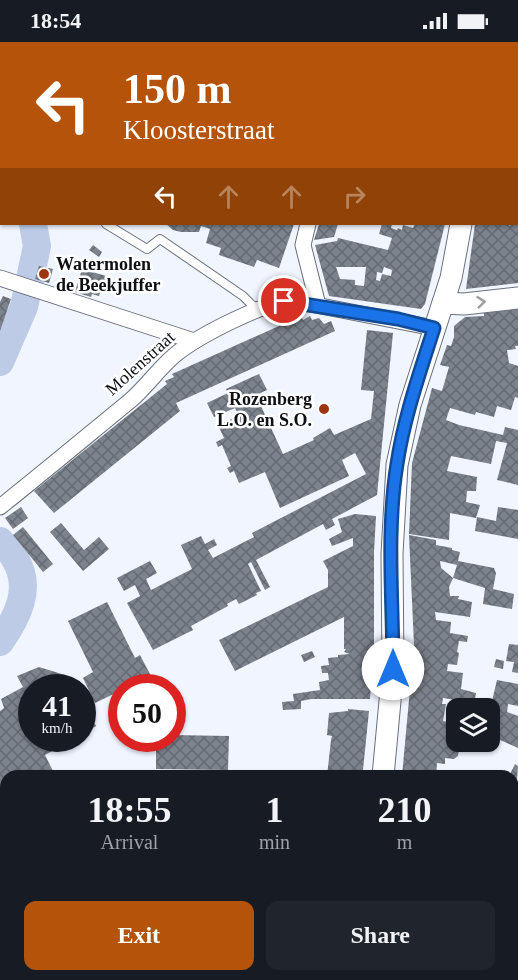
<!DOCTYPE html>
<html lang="en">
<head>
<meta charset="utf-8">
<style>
  body { margin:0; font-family:"Times New Roman",serif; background:#20242c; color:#f1f3f6; height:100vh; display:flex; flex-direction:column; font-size:22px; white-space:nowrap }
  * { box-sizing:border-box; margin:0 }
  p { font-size:20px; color:#9ea1a6 }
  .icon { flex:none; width:33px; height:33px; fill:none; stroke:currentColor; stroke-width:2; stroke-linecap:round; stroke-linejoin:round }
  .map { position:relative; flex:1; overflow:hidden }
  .side { position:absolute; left:0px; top:728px; width:519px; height:212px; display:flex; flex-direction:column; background:#171b24; border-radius:18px 18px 0 0; box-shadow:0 2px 4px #0004 }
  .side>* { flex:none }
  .banner { position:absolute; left:0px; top:0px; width:519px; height:183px; box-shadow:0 2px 4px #0004; background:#b45309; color:#fff; overflow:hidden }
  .fabs { position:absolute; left:446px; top:656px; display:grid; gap:12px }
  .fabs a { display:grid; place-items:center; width:54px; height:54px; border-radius:12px; background:#171b24; box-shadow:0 2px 4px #0004; font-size:30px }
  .speed { position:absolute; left:18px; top:632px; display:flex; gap:12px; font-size:30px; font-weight:700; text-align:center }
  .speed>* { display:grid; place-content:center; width:78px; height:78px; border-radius:50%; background:#171b24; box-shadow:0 2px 4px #0004; line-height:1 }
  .speed small { font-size:15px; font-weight:400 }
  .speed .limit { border:9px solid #d22; background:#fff; color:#111 }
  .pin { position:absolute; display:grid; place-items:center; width:51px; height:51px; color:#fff; margin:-26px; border:3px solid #fff; border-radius:50%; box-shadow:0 2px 6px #0007 }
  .me { position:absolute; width:66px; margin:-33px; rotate:0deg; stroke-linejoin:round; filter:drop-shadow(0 0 4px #0008) }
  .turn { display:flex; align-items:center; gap:21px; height:126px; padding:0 24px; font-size:27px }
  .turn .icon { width:78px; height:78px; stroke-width:2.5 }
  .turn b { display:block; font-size:42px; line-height:51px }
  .lanes { display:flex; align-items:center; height:57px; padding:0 24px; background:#0003; justify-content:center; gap:30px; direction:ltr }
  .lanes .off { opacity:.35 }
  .eta { display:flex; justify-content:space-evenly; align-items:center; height:102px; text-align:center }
  .eta b { font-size:36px; font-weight:600; line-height:42px }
  .primary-button { display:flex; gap:12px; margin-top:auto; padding:12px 24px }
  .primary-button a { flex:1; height:69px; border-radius:12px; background:#b45309; color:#fff; font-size:24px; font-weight:600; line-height:69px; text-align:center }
  .primary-button a+a { background:#20242c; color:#f1f3f6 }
  .status { display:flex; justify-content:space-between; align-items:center; height:42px; padding:0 30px; background:#171b24; direction:ltr }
  .status svg { height:16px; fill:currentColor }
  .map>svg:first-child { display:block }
</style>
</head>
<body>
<div class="status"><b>18:54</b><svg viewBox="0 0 49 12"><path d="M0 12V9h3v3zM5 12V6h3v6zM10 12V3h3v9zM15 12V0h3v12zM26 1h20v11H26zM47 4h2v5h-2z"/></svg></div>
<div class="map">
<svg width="518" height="938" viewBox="0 0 518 938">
  <defs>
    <pattern id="building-cross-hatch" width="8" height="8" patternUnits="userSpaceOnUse" patternTransform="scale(1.5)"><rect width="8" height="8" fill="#7d838d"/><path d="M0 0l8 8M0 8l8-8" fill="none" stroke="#656a72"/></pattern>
  </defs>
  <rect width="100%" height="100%" fill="#f0f5ff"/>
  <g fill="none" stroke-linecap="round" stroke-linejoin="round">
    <polyline stroke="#bdcbe6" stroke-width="4.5" points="0,7 2,7"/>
    <g stroke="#bdcbe6" stroke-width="28">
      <polyline points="50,2 50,0"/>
      <polyline points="0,320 24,265 37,204 33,182"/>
      <path d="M0 499C5 505 12 510 15 517 33 546 17 576 0 600"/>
    </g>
  </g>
  <g fill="url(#building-cross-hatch)" fill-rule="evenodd">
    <polygon points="166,182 294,182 279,226 257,218 254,225 219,213 221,206 206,201 210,187 201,184 199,190 181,190 173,188"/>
    <polygon points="319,182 338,182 334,195 314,198"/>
    <path d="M382 182H392L391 186 397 188 398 186 402 188 403 183 413 186 415 182H445L425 262 421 267 329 254 315 203 337 199 338 196 388 208 392 196 379 192ZM336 225H366L364 244 355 243V238L340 237ZM384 225 392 228 391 234 382 232 380 239 376 238 377 230 382 231Z"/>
    <polygon points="475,182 508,182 510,184 510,182 518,182 518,241 466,247"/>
    <polygon points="93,203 102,210 99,215 89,208"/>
    <polygon points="39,224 53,227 49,241 35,237"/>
    <polygon points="82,227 106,234 99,254 92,252 91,255 75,250"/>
    <polygon points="3,254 11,257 0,289 0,260"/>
    <polygon points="518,267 518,304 515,304 516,307 507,308 509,321 518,324 518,356 515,355 511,368 497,364 494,375 476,370 475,373 450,366 446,378 459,383 503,393 505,385 518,388 518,443 497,438 507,401 496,399 491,422 451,414 447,429 477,435 476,449 467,449 466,460 480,463 476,476 450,471 449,498 409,492 412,421 432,346 442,349 449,325 440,323 447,303 451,304 454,295 454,284 465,275 484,274 484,271"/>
    <polygon points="301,274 303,278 310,274 312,278 319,276 324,282 331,279 335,289 176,361 180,369 54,471 34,449 167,342 165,339 174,335 172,332"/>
    <polygon points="367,288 393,291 377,453 332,477 335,483 326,488 323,482 256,518 270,545 265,548 251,520 248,522 261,549 256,551 257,553 239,562 236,557 227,562 228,564 191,584 193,588 153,608 127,561 140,554 135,543 124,549 117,536 150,519 157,531 146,537 151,548 192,527 181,503 201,494 205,502 214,497 217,503 208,508 213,516 254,495 252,491 366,432 355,411 342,418 349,434 280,466 265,430 239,441 234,429 230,431 227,426 231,424 222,403 218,405 216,400 224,396 218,383 239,374 235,366 214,375 207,361 228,351 226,347 259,332 267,348 256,353 283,412 314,398 313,396 330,386 334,393 371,377 374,349 361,348"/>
    <polygon points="21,465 28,476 13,487 5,476"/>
    <polygon points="498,465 518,468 518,497 475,489 477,475 496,479"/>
    <polygon points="355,472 376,474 374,510 374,604 370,657 311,657 301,659 301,667 283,668 282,660 294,659 293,652 320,648 319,640 329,638 328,631 322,631 321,624 329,623 328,616 338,615 338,613 350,612 344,610 346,607 344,607 344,575 235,629 219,598 328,545 328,528 323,519 353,504 353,496 332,504 329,497 342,490 338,477"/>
    <polygon points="61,481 84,508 99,495 109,507 83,529 50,490"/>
    <polygon points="23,485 53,522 43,530 13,493"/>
    <polygon points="409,493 436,498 436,503 452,506 452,508 460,510 458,519 494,526 496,531 493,547 514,552 512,567 483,562 485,546 453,536 457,523 440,519 441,526 453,536 449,545 450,554 459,554 458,557 472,560 470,575 435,570 436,578 451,580 450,591 468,594 467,600 459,599 457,610 459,611 457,623 448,622 447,629 463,631 461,647 476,651 475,657 491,663 497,638 518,642 518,664 508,662 507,670 518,674 518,706 489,693 489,666 465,666 466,663 455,660 455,658 443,656 442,662 446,662 443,679 456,682 456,699 460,699 458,714 454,717 445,716 445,722 437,721 436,734 402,734 414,603"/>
    <polygon points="107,560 135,616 140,613 151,634 128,645 122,645 122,648 95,661 83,636 93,630 68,579"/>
    <polygon points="509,602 518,603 518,631 512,630 514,620 506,619"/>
    <polygon points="312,609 315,615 304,620 301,613"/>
    <polygon points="496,617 504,619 503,627 494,625"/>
    <polygon points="39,625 65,633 74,645 32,645 32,696 76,696 45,713 53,729 46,734 6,734 6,772 0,775 0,669 4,666 1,657 23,645 17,634"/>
    <polygon points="82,659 96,684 82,692"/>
    <polygon points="348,667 369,669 363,728 361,734 327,734 331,698 332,694 327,693 329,671 348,669"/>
    <polygon points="172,693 229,694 228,728 156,727 156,696 172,696"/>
    <polygon points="515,722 518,724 517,738 513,736 513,734 509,734"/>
    <polygon points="513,767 518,772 518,796 513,793"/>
    <polygon points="513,829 518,833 518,871 513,868"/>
    <polygon points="376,933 412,933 411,938 376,938"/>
  </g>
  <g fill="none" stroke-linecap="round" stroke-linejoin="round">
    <g stroke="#6a707a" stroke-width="10">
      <polyline id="lane" points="106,182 147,207 160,197 243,254 257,268"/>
    </g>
    <g stroke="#6a707a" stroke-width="17">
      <g id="street">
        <polyline points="370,2 370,0"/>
        <polyline points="308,182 303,203 318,263"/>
        <polyline points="0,236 194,299"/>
        <path d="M0 465C44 430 87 394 131 358 147 344 159 326 176 312 197 295 268 257 295 259L434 286"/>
        <polyline points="513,810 518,814"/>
      </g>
    </g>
    <g stroke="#6a707a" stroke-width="23">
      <g id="secondary">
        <polyline points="472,0 473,2"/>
        <polyline points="518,87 518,88"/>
        <polyline points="443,261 464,262 518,256"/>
        <polyline points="383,734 393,627 392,512 397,423 410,363 451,236 461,182"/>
        <polyline points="355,938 356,933"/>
      </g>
    </g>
    <use href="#lane" stroke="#fff" stroke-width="8"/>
    <use href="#street" stroke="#fff" stroke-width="15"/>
    <use href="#secondary" stroke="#fff" stroke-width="21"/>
  </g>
  <defs><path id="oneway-chevron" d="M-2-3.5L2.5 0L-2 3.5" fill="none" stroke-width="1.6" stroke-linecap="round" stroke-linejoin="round" transform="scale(1.5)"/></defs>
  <use stroke="#9f9fa1" href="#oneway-chevron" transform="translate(481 260) rotate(-6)"/>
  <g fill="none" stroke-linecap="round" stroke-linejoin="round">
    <g stroke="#114b97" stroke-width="15">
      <path id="route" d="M284 259 398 277 434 286C420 330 404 375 397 422 386 489 393 559 393 627"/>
    </g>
    <use href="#route" stroke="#1a73e8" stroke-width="10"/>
  </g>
  <g fill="#9c3512" stroke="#fff" stroke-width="2">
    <circle cx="44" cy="232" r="6"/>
    <circle cx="324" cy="367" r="6"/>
  </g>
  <g text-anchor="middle" stroke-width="5" stroke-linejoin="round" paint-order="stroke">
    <g font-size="18" font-weight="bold" fill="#0e1014" stroke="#fff" text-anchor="start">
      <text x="56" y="228">Watermolen<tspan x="56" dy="21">de Beekjuffer</tspan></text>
      <text x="312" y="363" text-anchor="end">Rozenberg<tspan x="312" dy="21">L.O. en S.O.</tspan></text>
    </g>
    <g font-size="18" fill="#0e1014" stroke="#fff">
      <text transform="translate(140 321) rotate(-42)" y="6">Molenstraat</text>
    </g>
  </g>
</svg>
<div class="fabs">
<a><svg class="icon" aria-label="layers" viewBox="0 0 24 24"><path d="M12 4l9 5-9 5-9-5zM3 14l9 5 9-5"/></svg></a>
</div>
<div class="speed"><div>41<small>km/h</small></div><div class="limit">50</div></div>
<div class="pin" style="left:284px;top:259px;background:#d93025"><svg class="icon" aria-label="arrive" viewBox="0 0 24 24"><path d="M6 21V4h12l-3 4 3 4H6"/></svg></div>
<svg class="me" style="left:393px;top:627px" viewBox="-20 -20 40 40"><circle r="19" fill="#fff"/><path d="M0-13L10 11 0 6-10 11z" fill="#1a73e8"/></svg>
<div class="banner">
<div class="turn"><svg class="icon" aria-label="left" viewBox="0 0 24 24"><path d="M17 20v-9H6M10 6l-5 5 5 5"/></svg><div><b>150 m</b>Kloosterstraat</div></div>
<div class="lanes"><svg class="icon" aria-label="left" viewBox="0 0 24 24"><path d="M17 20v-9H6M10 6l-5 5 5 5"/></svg><svg class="icon off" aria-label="ahead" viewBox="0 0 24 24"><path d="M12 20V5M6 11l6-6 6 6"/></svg><svg class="icon off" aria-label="ahead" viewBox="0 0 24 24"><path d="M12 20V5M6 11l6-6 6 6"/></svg><svg class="icon off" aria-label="right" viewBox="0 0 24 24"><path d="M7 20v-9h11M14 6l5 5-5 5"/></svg></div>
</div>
<section class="side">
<div class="eta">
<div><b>18:55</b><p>Arrival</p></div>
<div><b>1</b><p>min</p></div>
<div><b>210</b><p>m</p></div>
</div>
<div class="primary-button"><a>Exit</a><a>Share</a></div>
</section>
</div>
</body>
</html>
